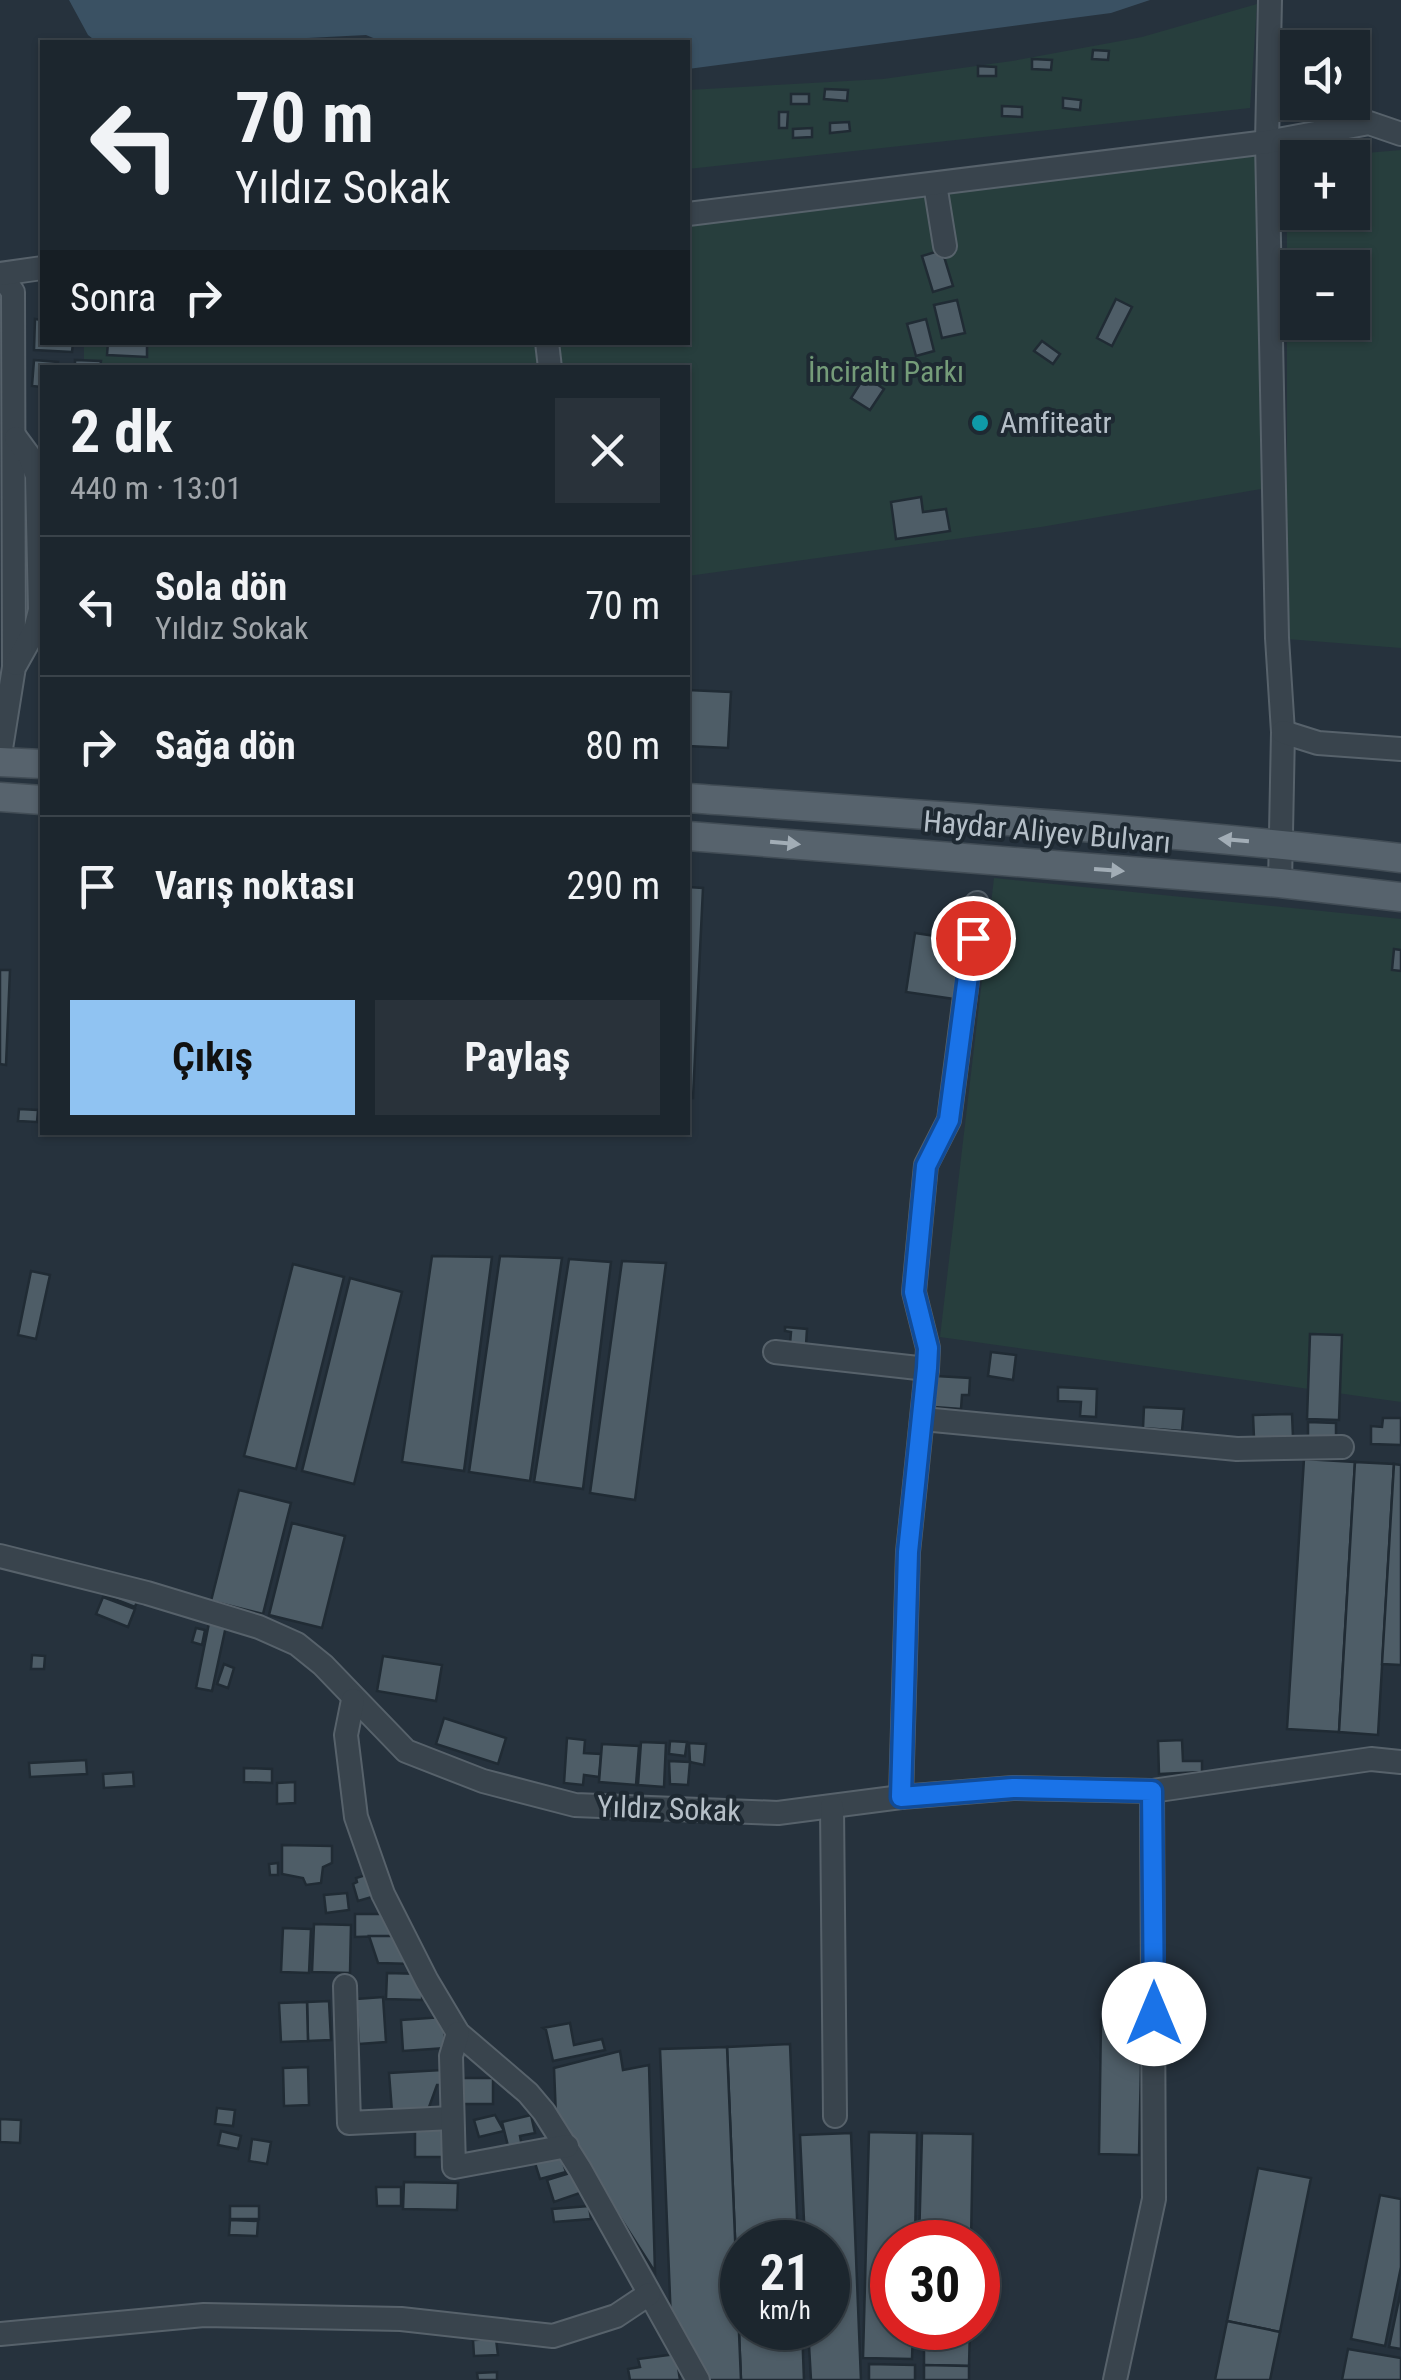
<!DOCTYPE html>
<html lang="tr">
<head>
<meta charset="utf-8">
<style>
  body { margin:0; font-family:"Roboto Condensed",sans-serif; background:#29323a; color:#f1f3f6; height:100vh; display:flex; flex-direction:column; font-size:38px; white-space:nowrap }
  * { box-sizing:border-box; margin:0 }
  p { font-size:32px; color:#a0a5aa }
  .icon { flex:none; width:55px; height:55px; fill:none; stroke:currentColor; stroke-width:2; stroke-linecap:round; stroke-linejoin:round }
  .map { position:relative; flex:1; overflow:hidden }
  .panel { position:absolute; left:40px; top:365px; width:650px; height:770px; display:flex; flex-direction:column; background:#1c262e; border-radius:0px; box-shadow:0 2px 8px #0004,0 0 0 2px #3a434a }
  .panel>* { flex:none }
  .hud { position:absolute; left:40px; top:40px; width:650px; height:305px; border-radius:0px; box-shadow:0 2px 8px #0004,0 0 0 2px #3a434a; background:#1c262e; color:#f1f3f6; overflow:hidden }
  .fabs { position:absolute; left:1280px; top:30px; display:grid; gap:20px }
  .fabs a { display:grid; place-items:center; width:90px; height:90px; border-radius:0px; background:#1c262e; box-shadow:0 2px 8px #0004,0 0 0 2px #3a434a; font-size:50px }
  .speed { position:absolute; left:720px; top:2220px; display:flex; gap:20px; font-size:50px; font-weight:700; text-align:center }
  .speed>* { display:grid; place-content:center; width:130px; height:130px; border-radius:50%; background:#1c262e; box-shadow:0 2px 8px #0004,0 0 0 2px #3a434a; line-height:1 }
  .speed small { font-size:25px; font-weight:400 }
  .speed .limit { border:15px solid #d22; background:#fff; color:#111 }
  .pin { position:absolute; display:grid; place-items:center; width:85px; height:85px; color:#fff; margin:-42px; border:5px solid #fff; border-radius:50%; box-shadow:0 2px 10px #0007 }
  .me { position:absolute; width:110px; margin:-55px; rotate:0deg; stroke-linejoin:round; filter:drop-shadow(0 0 8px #0008) }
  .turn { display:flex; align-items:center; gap:35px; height:210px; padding:0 30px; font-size:45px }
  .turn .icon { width:130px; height:130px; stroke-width:2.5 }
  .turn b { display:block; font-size:70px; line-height:85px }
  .then { display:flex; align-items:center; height:95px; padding:0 30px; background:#0003; gap:20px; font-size:38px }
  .round { display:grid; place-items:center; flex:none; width:105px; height:105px; border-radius:0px; background:#29323a }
  .head { display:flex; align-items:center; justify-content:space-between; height:170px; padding:0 30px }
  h1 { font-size:60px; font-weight:700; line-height:75px }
  .cta { display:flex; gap:20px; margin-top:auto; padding:20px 30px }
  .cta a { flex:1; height:115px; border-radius:0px; background:#90c3f2; color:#111; font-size:40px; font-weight:700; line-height:115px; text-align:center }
  .cta a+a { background:#29323a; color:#f1f3f6 }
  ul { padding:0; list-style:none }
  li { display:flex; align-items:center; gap:30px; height:140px; padding:0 30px; border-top:2px solid #3a434a }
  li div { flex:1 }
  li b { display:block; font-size:38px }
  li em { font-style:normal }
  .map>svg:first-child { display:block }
</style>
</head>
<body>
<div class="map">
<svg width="1401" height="2380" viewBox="0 0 1401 2380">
  <rect width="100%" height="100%" fill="#26323d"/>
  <g fill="#273e3d" fill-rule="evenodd">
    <polygon points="1257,4 1250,108 688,169 688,90 883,79 1012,61 1142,37"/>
    <path d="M1401 150V648L1287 639V160H1297L1298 212H1352V158L1319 157ZM1298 268H1352V322H1298Z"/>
    <polygon points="1256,155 1261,489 1041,527 688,576 688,368 84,368 84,342 688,342 688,218"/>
    <polygon points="994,878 1401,919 1401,1402 940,1337"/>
  </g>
  <polygon fill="#3a5163" points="69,0 1150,0 1111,13 688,69 688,42 383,42 366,35 230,42 97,42 88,35"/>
  <g fill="#4e5d67" stroke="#202b34" stroke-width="2.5">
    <polygon points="1093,50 1109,51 1108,60 1092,59"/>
    <polygon points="1032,59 1052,60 1051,70 1032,69"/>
    <polygon points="978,66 996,67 996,76 978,76"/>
    <polygon points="825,89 848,90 847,101 824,99"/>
    <rect x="791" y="94" width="18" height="10"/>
    <polygon points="1063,98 1081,100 1080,110 1063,108"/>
    <polygon points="1002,106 1022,107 1022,117 1002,116"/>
    <polygon points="779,112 788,112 787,128 779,128"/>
    <polygon points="849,122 850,131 830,133 830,123"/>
    <polygon points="812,128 812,137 793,138 793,129"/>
    <polygon points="942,250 953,286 933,292 922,256"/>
    <polygon points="1116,299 1132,307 1112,346 1097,338"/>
    <polygon points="957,300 965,333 942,338 934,305"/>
    <polygon points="35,319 42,320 42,342 73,342 72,352 34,350"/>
    <polygon points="926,319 934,351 916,356 907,324"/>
    <polygon points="1042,341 1060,354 1053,364 1034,351"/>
    <polygon points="108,342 147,342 147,357 107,355"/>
    <polygon points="34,360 58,362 57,368 42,368 42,387 32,386"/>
    <polygon points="75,360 101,361 100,368 75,368"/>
    <polygon points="865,376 884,389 870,410 851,398"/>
    <polygon points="921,497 923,512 946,509 950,531 896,539 891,502"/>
    <polygon points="688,690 731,692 728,748 688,746"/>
    <polygon points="688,887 703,888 693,1098 688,1098"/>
    <polygon points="915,933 962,940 954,999 906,992"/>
    <polygon points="1394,949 1401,950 1401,971 1392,970"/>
    <polygon points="0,970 10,970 6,1065 0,1064"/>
    <polygon points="19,1109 38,1110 37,1122 18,1121"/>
    <polygon points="432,1256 492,1257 464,1471 402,1462"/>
    <polygon points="500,1256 562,1258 530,1481 469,1472"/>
    <polygon points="569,1259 611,1262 583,1489 534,1482"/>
    <polygon points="622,1261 666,1263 635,1500 590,1493"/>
    <polygon points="293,1264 344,1277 296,1469 244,1456"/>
    <polygon points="31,1271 50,1275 36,1339 18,1335"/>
    <polygon points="350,1278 402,1292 354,1484 302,1471"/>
    <polygon points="785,1327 807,1329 806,1345 790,1344 791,1332 785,1331"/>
    <polygon points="1310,1334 1342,1335 1339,1420 1307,1419"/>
    <polygon points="991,1352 1016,1355 1013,1380 988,1376"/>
    <polygon points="936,1376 970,1378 969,1395 962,1395 961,1409 934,1407"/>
    <polygon points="1058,1387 1097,1389 1096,1417 1080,1416 1081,1402 1058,1401"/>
    <polygon points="1144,1407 1184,1409 1182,1431 1143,1428"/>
    <polygon points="1292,1414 1293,1437 1254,1438 1253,1415"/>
    <polygon points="1383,1418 1401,1418 1401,1445 1371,1444 1371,1426 1382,1427"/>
    <polygon points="1308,1422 1336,1423 1336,1440 1308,1439"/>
    <polygon points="1304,1459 1355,1462 1339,1732 1287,1729"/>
    <polygon points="1355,1462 1394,1464 1378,1735 1339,1732"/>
    <polygon points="1394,1464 1401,1465 1401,1665 1382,1664"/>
    <polygon points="239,1490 291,1503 263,1614 211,1601"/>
    <polygon points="292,1523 345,1536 322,1628 269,1615"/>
    <polygon points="108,1585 139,1596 135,1607 104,1595"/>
    <polygon points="103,1597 135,1609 128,1627 96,1614"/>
    <polygon points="209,1623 226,1626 212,1691 196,1688"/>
    <polygon points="196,1628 205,1630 202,1645 192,1642"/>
    <polygon points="32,1655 45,1656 44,1669 31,1669"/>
    <polygon points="383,1656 442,1665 436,1701 377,1691"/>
    <polygon points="224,1664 234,1668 228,1688 217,1684"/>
    <polygon points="444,1718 506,1738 498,1764 436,1744"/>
    <polygon points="567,1738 585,1740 584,1753 601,1754 599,1777 584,1775 583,1785 564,1783"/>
    <polygon points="1182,1740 1183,1761 1202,1761 1202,1772 1159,1774 1158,1741"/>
    <polygon points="670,1741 687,1742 685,1756 669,1754"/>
    <polygon points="641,1742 666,1743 664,1787 638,1785"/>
    <polygon points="689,1743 706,1744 704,1765 690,1762"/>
    <polygon points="602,1744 639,1746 636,1785 599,1782"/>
    <polygon points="86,1760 87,1774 30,1777 29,1763"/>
    <polygon points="669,1761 690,1762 688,1785 670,1784"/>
    <polygon points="244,1768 272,1769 272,1783 244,1782"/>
    <polygon points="133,1772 134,1786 104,1788 103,1774"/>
    <polygon points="295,1782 295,1803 277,1804 277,1783"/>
    <polygon points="282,1845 332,1846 332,1863 323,1867 321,1883 306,1885 303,1878 282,1874"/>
    <polygon points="278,1863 278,1875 270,1875 269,1864"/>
    <polygon points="372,1873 379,1895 358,1901 353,1884 357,1882 356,1878"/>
    <polygon points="347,1893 349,1910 326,1913 324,1895"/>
    <polygon points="355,1914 390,1914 391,1936 355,1937"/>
    <polygon points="314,1924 351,1925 350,1973 312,1972"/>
    <polygon points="283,1928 311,1929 309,1973 281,1972"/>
    <polygon points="369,1936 401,1936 414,1964 378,1963"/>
    <polygon points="387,1973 423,1974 422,2000 386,1999"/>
    <polygon points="383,1997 386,2042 359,2044 356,1999"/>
    <polygon points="329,2001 331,2040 308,2041 307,2002"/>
    <polygon points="307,2002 308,2041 281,2042 279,2003"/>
    <polygon points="443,2017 446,2048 403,2051 401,2020"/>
    <polygon points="1101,2020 1142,2021 1139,2155 1099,2154"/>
    <polygon points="570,2023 574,2045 602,2039 605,2050 553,2061 546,2030 543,2028"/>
    <polygon points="790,2044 798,2242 742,2242 742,2328 802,2328 804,2380 741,2380 727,2047"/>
    <polygon points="727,2047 741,2380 703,2380 671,2322 660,2049"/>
    <polygon points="620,2051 623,2070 649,2065 655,2272 556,2117 554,2068"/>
    <polygon points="308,2067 309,2105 284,2106 283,2068"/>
    <polygon points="442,2070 443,2085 437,2085 428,2110 392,2112 389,2073"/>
    <rect x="459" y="2078" width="34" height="26"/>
    <polygon points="217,2108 235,2110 233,2126 215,2124"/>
    <polygon points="495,2115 504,2131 479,2137 474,2120"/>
    <polygon points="531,2115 535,2133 520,2136 522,2147 509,2150 502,2122"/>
    <polygon points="0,2119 21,2120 20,2143 0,2142"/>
    <rect x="415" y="2125" width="29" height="32"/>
    <polygon points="221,2131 241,2136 238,2149 218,2145"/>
    <polygon points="869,2132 917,2133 915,2242 892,2242 892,2328 913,2328 912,2359 863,2358"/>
    <polygon points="851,2133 861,2380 811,2380 808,2328 828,2328 828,2242 805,2242 800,2135"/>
    <polygon points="922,2133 973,2134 971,2242 919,2242"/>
    <polygon points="252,2139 271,2142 267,2164 249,2161"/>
    <polygon points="560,2153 566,2172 540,2179 534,2160"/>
    <polygon points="1258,2168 1311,2178 1280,2332 1227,2321"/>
    <polygon points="573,2172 580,2193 554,2202 547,2180"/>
    <polygon points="404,2182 458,2183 457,2210 403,2209"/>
    <polygon points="376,2187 401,2187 401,2206 377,2206"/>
    <polygon points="1380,2195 1401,2199 1401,2267 1385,2346 1351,2339"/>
    <rect x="230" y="2206" width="29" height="13"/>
    <polygon points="589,2206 591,2219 554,2222 552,2209"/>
    <polygon points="230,2220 258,2221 257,2236 229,2235"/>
    <polygon points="1401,2290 1401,2349 1389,2347"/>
    <polygon points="1227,2321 1280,2332 1270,2380 1215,2380"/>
    <polygon points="924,2328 970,2328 969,2366 924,2365"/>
    <polygon points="496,2339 498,2355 474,2356 473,2340"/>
    <polygon points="1348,2349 1401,2358 1401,2380 1342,2380"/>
    <polygon points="676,2354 680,2380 630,2380 628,2369 640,2367 638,2359"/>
    <polygon points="869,2364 915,2365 915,2380 869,2380"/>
    <polygon points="924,2365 969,2366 969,2380 924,2380"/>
    <polygon points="497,2372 497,2380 478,2380 477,2373"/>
  </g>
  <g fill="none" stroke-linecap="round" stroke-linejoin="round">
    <g stroke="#57626b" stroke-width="26">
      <g id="minor">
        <polyline points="1270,0 1267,142 1277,638 1283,732 1280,883"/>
        <polyline points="935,184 945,246"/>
        <polyline points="688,214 1267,142 1369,123 1401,134"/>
        <polyline points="0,274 13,292 14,667 0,755"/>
        <polyline points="0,274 42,268"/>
        <polyline points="547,342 550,368"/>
        <polyline points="16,438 30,457 37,476 40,610 35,630 16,664"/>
        <polyline points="1283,732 1318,743 1401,749"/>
        <polyline points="775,1352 927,1369"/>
        <polyline points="923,1419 1237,1449 1342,1447"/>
        <polyline points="0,1556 147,1593 259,1627 297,1644 323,1665 406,1751 483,1781 575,1805 778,1813 901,1797 1013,1788 1152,1791 1371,1759 1401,1762"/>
        <polyline points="353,1700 346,1735 356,1817 383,1894 427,1981 458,2033 528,2093 544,2112 580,2169 698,2380"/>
        <polyline points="901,1797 908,1552 927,1369 928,1348 914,1292 926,1165 949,1120 977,903"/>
        <polyline points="832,1807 835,2116"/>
        <polyline points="345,1986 349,2123 452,2118"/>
        <polyline points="458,2033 451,2056 454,2167 567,2146"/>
        <polyline points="0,2334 204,2315 401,2319 553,2336 616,2316 649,2294"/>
        <polyline points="1115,2380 1154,2199 1152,1791"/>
      </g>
    </g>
    <g stroke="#424d56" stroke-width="31">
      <g id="major">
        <polyline points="0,762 42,764"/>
        <polyline points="0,797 42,800"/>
        <path d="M688 798C926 815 1164 830 1401 858"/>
        <polyline points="688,836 1280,883 1401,897"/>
      </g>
    </g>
    <use href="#minor" stroke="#39444d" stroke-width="22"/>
    <use href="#major" stroke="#57636d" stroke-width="28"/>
  </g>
  <defs><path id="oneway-solid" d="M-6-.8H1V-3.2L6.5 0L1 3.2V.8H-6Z" transform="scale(2.5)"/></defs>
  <g fill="#a2adb6">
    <use href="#oneway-solid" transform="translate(1234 840) rotate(-175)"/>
    <use href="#oneway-solid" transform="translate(785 843) rotate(5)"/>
    <use href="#oneway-solid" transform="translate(1109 870) rotate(4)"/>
  </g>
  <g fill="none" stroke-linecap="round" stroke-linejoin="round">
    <g stroke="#114b97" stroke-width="25">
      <polyline id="route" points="973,938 949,1120 926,1166 914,1292 928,1348 927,1368 908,1552 901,1797 1013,1788 1152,1791 1154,2014"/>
    </g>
    <use href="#route" stroke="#1a73e8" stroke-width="18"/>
  </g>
  <circle fill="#0f9aa8" stroke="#1e2932" stroke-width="4" cx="980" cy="423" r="10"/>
  <g text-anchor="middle" stroke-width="8" stroke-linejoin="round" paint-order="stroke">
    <g font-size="30" fill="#759c79" stroke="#1e2932">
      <text x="886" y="382">İnciraltı Parkı</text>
    </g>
    <g font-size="30" fill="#b5bfc8" stroke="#1e2932" text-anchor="start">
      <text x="1000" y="433">Amfiteatr</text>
    </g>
    <g font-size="30" fill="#b5bfc8" stroke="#1e2932">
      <text transform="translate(1047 832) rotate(5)" y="10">Haydar Aliyev Bulvarı</text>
      <text transform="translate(669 1809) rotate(2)" y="10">Yıldız Sokak</text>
    </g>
  </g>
</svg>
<div class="fabs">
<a><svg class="icon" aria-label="sound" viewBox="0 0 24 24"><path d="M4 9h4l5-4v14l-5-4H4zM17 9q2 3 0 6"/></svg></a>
<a>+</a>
<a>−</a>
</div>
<div class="speed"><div>21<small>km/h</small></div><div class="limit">30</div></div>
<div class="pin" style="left:973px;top:938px;background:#d93025"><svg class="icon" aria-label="arrive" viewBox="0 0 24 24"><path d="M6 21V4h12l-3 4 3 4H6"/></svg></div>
<svg class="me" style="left:1154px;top:2014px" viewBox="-20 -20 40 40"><circle r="19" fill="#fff"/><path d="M0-13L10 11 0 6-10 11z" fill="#1a73e8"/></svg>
<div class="hud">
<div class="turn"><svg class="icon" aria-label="left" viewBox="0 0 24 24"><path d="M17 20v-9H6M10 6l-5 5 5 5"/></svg><div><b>70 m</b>Yıldız Sokak</div></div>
<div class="then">Sonra<svg class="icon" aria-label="right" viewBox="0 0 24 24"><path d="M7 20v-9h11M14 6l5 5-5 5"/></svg></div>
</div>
<section class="panel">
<div class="head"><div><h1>2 dk</h1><p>440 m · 13:01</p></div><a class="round"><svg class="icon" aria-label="close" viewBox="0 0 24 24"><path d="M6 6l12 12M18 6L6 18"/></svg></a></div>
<ul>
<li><svg class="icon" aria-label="left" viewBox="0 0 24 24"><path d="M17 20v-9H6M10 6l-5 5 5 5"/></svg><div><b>Sola dön</b><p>Yıldız Sokak</p></div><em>70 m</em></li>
<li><svg class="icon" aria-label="right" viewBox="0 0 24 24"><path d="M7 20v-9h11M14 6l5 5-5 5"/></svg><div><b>Sağa dön</b></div><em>80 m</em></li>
<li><svg class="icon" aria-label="arrive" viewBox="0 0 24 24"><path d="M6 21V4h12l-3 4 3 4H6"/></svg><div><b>Varış noktası</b></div><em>290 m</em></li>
</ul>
<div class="cta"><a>Çıkış</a><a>Paylaş</a></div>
</section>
</div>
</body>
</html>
